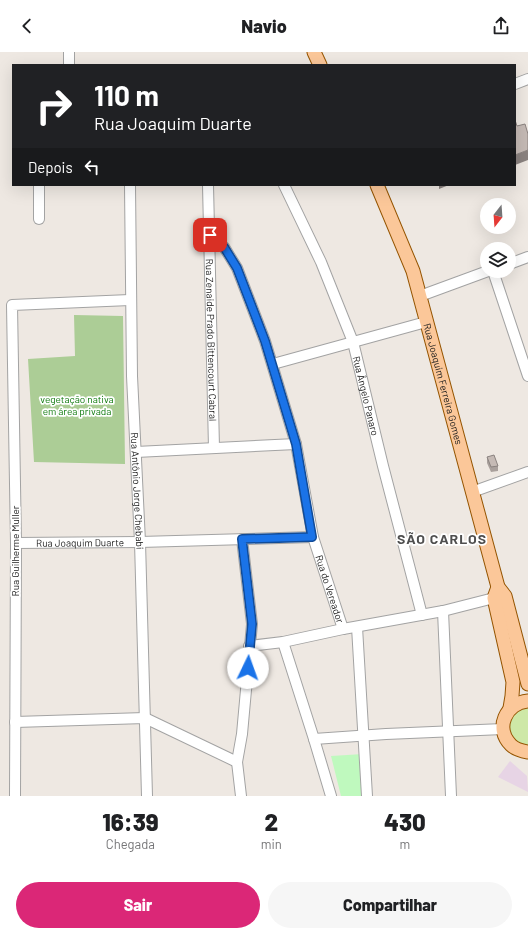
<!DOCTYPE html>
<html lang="pt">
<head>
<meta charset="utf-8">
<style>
  body { margin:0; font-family:Barlow,sans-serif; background:#f6f6f6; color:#202124; height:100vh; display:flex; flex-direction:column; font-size:15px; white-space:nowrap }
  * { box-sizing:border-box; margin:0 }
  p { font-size:13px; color:#757577 }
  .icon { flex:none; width:22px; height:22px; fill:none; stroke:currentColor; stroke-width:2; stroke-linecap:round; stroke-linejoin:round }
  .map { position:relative; height:744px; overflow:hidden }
  .sheet { display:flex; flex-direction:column; background:#fff; flex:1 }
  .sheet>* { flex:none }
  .hud { position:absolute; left:12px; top:12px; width:504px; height:122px; border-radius:0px; box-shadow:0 4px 16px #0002; background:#202124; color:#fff; overflow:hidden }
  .needle { width:26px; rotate:197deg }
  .buttons { position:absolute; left:480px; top:146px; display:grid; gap:8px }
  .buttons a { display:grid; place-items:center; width:36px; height:36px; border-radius:50%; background:#fff; box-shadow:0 4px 16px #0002; font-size:20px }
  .pin { position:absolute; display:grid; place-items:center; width:34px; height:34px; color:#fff; margin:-17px; border-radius:8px; box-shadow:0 2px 6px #0006 }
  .me { position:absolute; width:44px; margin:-22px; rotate:3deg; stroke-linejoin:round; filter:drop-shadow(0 0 3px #0008) }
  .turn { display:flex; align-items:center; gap:14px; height:84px; padding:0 16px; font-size:18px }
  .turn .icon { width:52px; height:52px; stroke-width:2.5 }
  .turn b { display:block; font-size:28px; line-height:34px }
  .then { display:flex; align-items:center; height:38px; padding:0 16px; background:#0003; gap:8px; font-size:15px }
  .eta { display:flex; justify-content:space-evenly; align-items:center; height:68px; text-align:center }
  .eta b { font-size:24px; font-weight:800; line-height:28px }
  .button { display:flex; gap:8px; margin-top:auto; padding:8px 16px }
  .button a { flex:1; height:46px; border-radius:24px; background:#db2777; color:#fff; font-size:16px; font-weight:800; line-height:46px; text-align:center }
  .button a+a { background:#f6f6f6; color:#202124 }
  header { display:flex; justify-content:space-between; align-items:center; height:52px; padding:0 16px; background:#fff; font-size:18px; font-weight:800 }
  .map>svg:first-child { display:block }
</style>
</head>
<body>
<header><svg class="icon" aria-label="back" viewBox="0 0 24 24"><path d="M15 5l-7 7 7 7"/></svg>Navio<svg class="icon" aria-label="share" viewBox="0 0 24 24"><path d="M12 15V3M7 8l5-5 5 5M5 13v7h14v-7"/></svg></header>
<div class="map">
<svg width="528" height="744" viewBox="0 0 528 744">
  <rect width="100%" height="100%" fill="#eee8e2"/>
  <polygon fill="#e7d4e5" points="510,709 527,724 528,740 498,725"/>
  <polygon fill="#cee8a7" points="528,655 528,694 515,691 509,679 510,667 518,657"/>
  <polygon fill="#accd96" points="74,263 123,264 125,412 34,410 28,307 75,304"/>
  <polygon fill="#bff9be" points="363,702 364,744 341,744 331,704"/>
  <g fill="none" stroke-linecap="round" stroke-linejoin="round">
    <g stroke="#a3a3a3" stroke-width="12">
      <g id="minor">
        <polyline points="69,13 69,0"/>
        <polyline points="515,32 528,27"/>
        <polyline points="39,133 39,167"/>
        <path id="s1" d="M130 133 132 324 140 490 147 744"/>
        <path id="s2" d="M208 133 214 396"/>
        <path id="s3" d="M284 133 321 210 353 290 383 414 422 563"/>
        <path id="s4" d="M210 183 224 195 237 216 265 289 296 392 313 485 343 577"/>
        <polyline points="509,212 528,205"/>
        <polyline points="493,219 528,324"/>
        <polyline points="420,244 488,219"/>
        <polyline points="273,312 426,270"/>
        <polyline points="136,400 296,392"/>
        <polyline points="472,440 528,420"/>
        <path id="s5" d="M16 491 140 490 313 485"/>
        <polyline points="443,559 451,744"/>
        <polyline points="357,575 367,744"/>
        <polyline points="283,590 314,687 331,744"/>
        <polyline points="249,594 283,590 343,577 443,559 494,546"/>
        <polyline points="15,670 145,666 237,710"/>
        <polyline points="314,687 386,682 503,677"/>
        <polyline points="15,744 16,491 12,253 130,248"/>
        <polyline points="241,744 237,710 242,682 252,572 242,487"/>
      </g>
    </g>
    <g stroke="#945400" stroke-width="15">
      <g id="major">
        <polyline points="314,0 320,13"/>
        <path id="s6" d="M377 133 413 219 498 535 505 544 528 632"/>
        <polyline points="498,535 494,546 513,630 512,644 510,656"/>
        <path d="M528 649C506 651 494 676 511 693 515 697 522 699 528 700"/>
      </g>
    </g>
    <use href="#minor" stroke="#fff" stroke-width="10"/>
    <use href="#major" stroke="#fbc799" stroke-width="13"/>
  </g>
  <polygon fill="#a9a09c" points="487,405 498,414 498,419 491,420 487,411"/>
  <g fill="#8a827f">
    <polygon points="528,98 528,108 515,113 515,103"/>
    <polygon points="439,133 449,133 439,137"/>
  </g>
  <g fill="#c5bab5" stroke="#8a827f">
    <polygon points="515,68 517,74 525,72 528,82 528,98 515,103"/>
    <polygon points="494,403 498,414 491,415 487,405"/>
  </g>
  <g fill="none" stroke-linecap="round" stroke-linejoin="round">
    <g stroke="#114b97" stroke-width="10">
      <polyline id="route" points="210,183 224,195 237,216 265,289 296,392 312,485 242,487 252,572 248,616"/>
    </g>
    <use href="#route" stroke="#1a73e8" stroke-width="7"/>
  </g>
  <g text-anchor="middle" stroke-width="3.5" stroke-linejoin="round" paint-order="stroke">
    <g font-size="10" fill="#1c1c1c" stroke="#fff">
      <text dy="4" stroke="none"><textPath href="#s2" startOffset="155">Rua Zenaide Prado Bittencourt Cabral</textPath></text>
      <text dy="4" stroke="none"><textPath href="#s6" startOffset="210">Rua Joaquim Ferreira Gomes</textPath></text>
      <text dy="4" stroke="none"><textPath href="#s3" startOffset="227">Rua Ângelo Panaro</textPath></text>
      <text dy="4" stroke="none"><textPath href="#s1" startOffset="306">Rua Antônio Jorge Chebabi</textPath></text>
      <text dy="4" stroke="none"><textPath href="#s5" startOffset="64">Rua Joaquim Duarte</textPath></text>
      <text transform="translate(15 499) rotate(-90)" y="4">Rua Guilherme Muller</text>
      <text dy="4" stroke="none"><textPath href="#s4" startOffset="378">Rua do Vereador</textPath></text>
    </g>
    <g font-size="10" fill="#0d790b" stroke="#fff">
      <text x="77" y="351">vegetação nativa<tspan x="77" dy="12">em área privada</tspan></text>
    </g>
    <g font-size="14" font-weight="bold" letter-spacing="1" fill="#4f4f4f" stroke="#fff">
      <text x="442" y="492">SÃO CARLOS</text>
    </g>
  </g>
</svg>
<div class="buttons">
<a><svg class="needle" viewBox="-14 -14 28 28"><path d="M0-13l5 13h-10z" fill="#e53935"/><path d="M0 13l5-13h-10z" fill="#757577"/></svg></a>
<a><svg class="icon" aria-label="layers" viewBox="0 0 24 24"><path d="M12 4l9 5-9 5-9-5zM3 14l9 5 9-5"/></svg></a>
</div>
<div class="pin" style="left:210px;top:183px;background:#d93025"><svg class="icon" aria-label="arrive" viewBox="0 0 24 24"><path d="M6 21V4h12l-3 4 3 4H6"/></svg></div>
<svg class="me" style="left:248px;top:616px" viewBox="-20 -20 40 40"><circle r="19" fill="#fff"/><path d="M0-13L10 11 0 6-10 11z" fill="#1a73e8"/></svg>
<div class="hud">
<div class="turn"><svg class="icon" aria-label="right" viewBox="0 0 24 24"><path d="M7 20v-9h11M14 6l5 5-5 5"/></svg><div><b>110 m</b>Rua Joaquim Duarte</div></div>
<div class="then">Depois<svg class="icon" aria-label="left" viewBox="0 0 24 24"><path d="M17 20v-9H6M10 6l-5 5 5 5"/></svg></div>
</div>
</div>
<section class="sheet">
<div class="eta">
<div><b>16:39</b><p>Chegada</p></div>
<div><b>2</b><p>min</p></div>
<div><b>430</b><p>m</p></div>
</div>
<div class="button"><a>Sair</a><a>Compartilhar</a></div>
</section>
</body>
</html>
